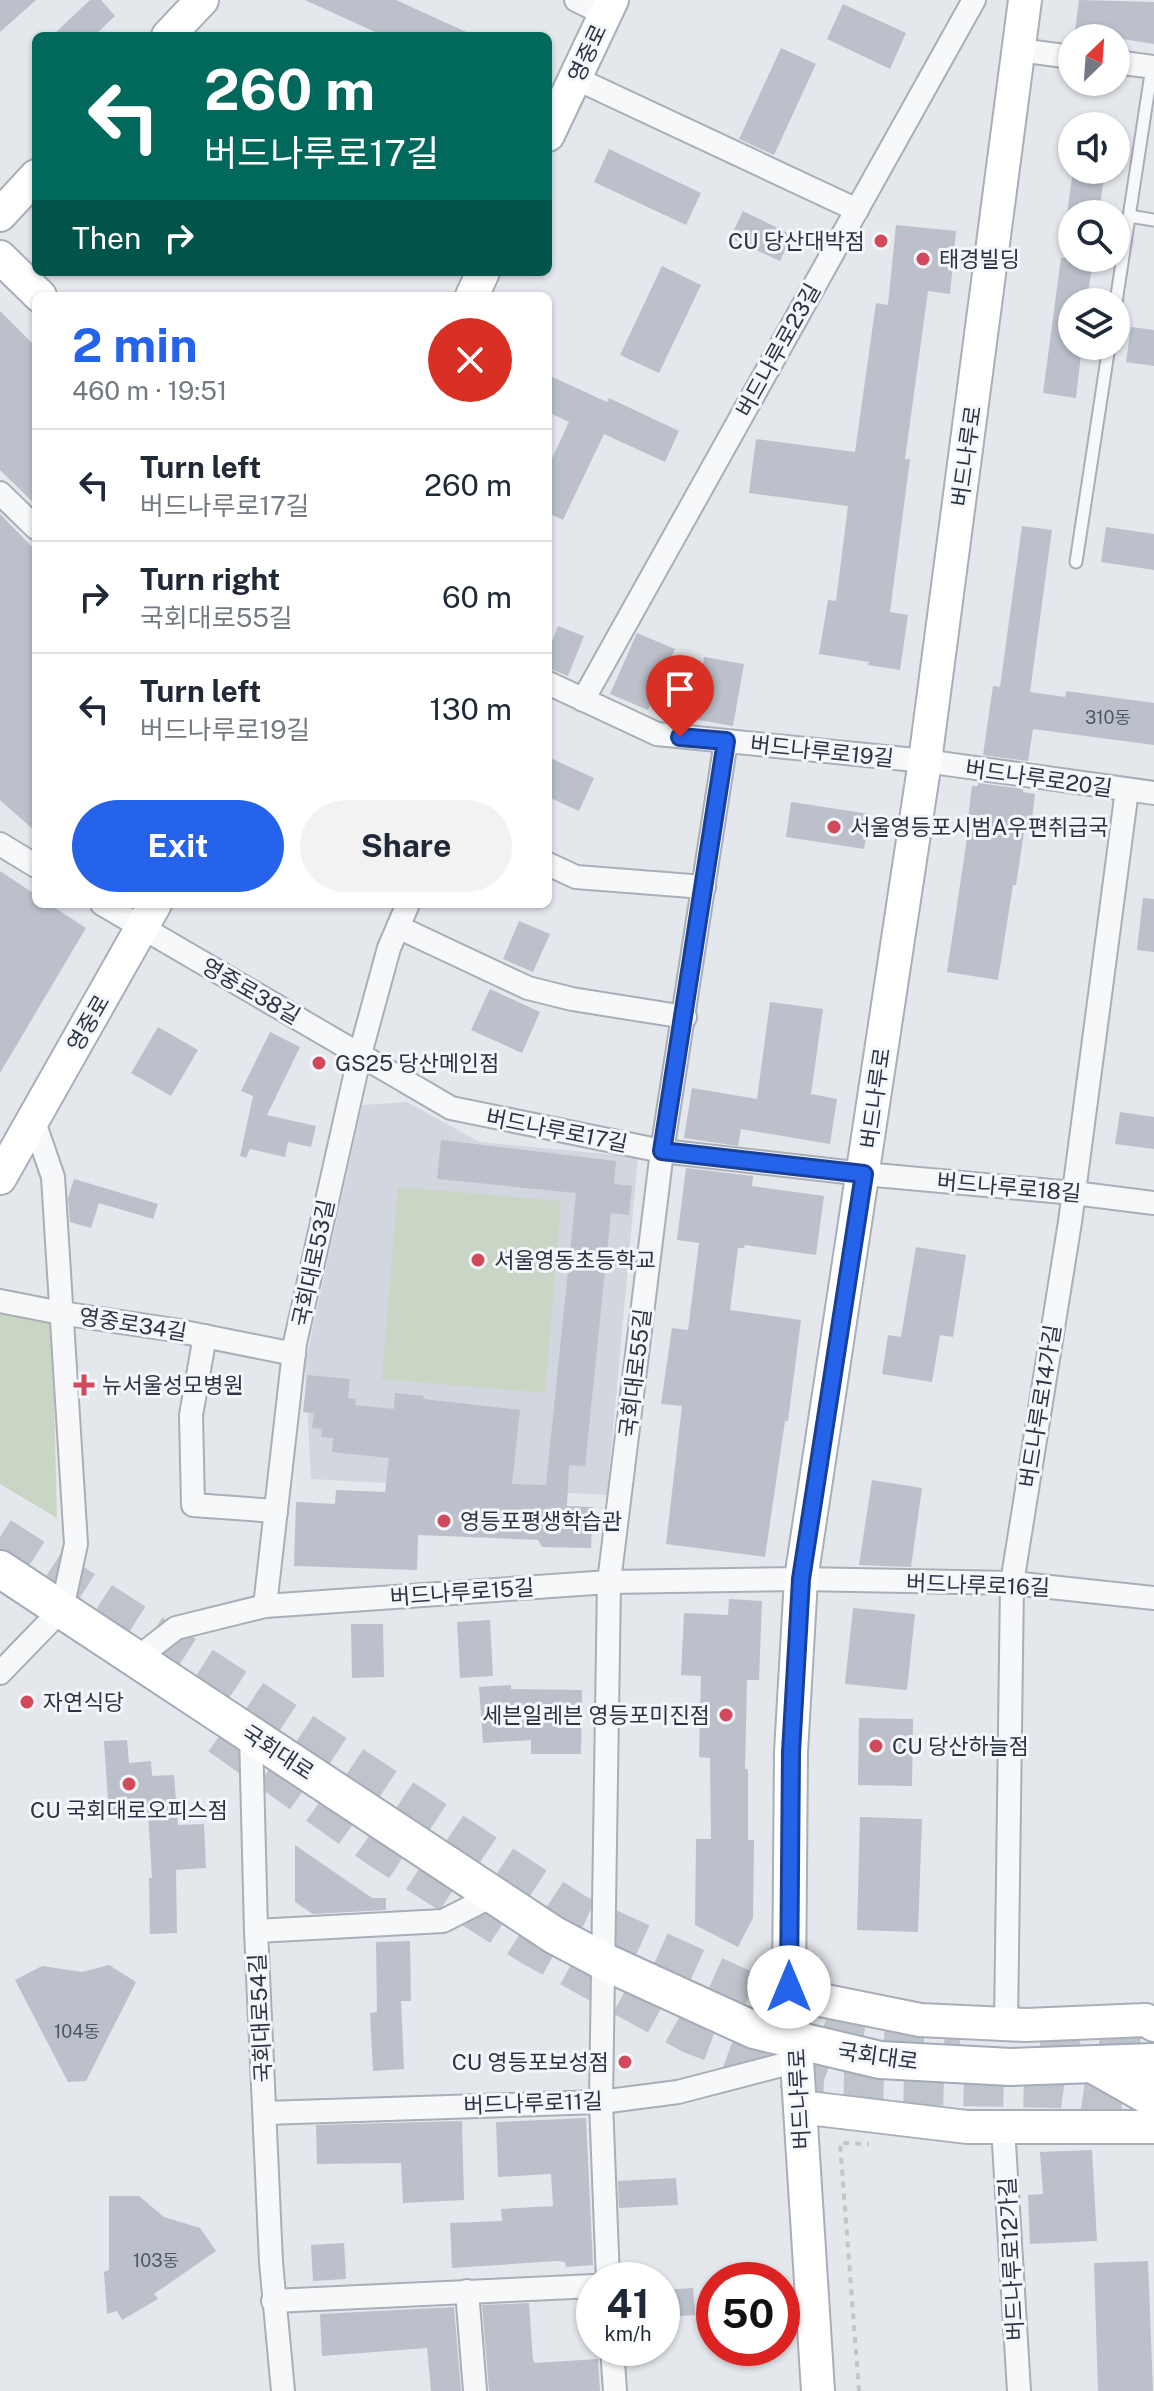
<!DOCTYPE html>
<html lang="en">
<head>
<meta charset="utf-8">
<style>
  body { margin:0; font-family:"Public Sans","Noto Sans KR",sans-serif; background:#f2f2f3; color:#1f2937; height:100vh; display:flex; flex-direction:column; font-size:30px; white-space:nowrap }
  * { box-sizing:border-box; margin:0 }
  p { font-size:26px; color:#747a83 }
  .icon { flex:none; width:44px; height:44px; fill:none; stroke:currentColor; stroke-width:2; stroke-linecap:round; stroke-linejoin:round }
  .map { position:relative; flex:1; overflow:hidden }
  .drawer { position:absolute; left:32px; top:292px; width:520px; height:616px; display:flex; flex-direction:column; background:#fff; border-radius:12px; box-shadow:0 2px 6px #0004 }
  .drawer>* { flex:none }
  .hud { position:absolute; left:32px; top:32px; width:520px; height:244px; border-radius:12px; box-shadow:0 2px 6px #0004; background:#00695c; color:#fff; overflow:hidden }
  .needle { width:52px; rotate:25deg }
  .tools { position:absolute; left:1058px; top:24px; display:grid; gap:16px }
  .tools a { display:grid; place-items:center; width:72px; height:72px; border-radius:50%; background:#fff; box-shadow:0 2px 6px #0004; font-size:40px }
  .speed { position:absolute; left:576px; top:2262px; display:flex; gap:16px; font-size:40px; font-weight:700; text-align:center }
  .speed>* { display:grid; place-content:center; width:104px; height:104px; border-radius:50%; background:#fff; box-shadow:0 2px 6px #0004; line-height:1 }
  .speed small { font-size:20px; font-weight:400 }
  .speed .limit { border:12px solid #d22; background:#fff; color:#111 }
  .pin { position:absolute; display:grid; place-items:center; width:68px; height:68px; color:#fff; margin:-82px -34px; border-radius:50% 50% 50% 0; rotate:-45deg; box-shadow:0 0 8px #0007 }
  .pin .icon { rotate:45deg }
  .me { position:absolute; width:88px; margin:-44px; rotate:0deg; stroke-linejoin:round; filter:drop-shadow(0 0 6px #0008) }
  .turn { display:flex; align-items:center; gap:28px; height:168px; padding:0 40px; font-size:36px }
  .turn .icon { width:104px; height:104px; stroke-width:2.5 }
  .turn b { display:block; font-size:56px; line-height:68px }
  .then { display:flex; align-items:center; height:76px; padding:0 40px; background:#0003; gap:16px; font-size:30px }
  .round { display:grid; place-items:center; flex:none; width:84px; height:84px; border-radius:42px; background:#f2f2f3 }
  .head { display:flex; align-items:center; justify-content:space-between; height:136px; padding:0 40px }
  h1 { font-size:48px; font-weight:700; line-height:60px; color:#2563eb }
  .primary-button { display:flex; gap:16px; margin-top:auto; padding:16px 40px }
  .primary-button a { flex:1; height:92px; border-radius:48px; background:#2563eb; color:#fff; font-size:32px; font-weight:700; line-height:92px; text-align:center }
  .primary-button a+a { background:#f2f2f3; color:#1f2937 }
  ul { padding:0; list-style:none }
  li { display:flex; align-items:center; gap:24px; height:112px; padding:0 40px; border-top:2px solid #e0e1e3 }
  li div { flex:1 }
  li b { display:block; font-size:30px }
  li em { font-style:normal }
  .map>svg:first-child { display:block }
</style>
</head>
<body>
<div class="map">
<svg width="1154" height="2391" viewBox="0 0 1154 2391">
  <rect width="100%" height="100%" fill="#e4e7ec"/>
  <polygon fill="#d2d6de" points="407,1102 479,1142 638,1157 607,1495 311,1479 305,1364 362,1105"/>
  <g fill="#c9d6c5">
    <polygon points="398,1187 561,1201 545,1393 382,1379"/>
    <polygon points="0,1310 52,1321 57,1518 0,1484"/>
  </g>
  <g fill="#bbc0ca">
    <polygon points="0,0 36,0 0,32"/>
    <polygon points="90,0 101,0 115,16 94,36 52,36"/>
    <polygon points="305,0 396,0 475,36 384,36"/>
    <polygon points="1079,0 1154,2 1154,44 1116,38 1074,38"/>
    <polygon points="843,4 906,33 890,69 827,39"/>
    <polygon points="781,48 816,64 774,155 739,139"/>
    <polygon points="609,149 701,193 686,225 594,182"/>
    <polygon points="1073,170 1105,170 1099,214 1067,214"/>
    <polygon points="743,211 792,235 780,261 730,238"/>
    <polygon points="896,225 956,231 950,294 928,291 905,459 910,459 890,612 908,615 900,670 868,665 869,662 819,654 828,600 836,601 848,506 749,493 756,439 855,452 876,303 888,305"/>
    <polygon points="1061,258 1093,258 1087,302 1072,302 1072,346 1082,346 1076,398 1043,393"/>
    <polygon points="662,266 701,285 659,373 620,355"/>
    <polygon points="0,311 36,347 36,505 0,470"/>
    <polygon points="1131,327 1154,330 1154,366 1126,362"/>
    <polygon points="548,375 607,402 609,398 679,431 665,462 604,434 563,520 548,513 548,467 569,422 548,412"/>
    <polygon points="0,514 36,551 36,832 0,800"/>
    <polygon points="1022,526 1052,530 1030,692 1065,697 1066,691 1154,703 1154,745 1033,729 1028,761 983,755 993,686 1000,687"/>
    <polygon points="1106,527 1154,534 1154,570 1101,562"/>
    <polygon points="558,626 584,636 568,676 548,668 548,652"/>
    <polygon points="637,633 675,649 648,710 610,694"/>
    <polygon points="704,657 744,664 733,726 694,719"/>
    <polygon points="548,757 594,778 579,811 548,797"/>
    <polygon points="978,783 1023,789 1023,792 1035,794 1031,826 1025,825 1016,885 1013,885 998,980 947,972 970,818 968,818 972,786 978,786"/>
    <polygon points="791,802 870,814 864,849 786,837"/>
    <polygon points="0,871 36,895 36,904 49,904 86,928 0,1073"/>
    <polygon points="1143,898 1154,899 1154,952 1137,950"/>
    <polygon points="519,921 550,934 533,972 503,959"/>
    <polygon points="490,989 540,1012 522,1053 471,1030"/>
    <polygon points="770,1002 823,1009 811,1094 837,1099 830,1144 741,1129 738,1146 684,1138 692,1088 757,1099"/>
    <polygon points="158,1027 198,1050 171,1096 131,1073"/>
    <polygon points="270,1032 300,1047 267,1115 316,1126 311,1147 288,1142 285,1157 250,1149 246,1158 240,1156 253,1096 241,1091"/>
    <polygon points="1120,1112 1154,1117 1154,1149 1115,1144"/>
    <polygon points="441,1140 616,1161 614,1184 632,1186 629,1215 611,1213 585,1466 569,1465 567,1506 593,1507 591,1548 542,1547 538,1540 418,1535 417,1570 294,1566 296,1502 335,1504 336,1490 385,1492 389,1458 332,1452 333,1438 321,1437 322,1429 312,1428 314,1413 303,1412 307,1375 350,1379 348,1398 356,1399 355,1405 394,1409 395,1393 424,1396 423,1399 520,1410 512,1484 546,1485 576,1193 437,1179"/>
    <polygon points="686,1168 753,1176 752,1186 824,1196 816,1255 745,1245 744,1248 738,1248 730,1310 801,1320 788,1421 785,1421 765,1557 666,1544 682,1406 661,1404 672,1328 688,1330 699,1243 677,1240"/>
    <polygon points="74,1179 158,1204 153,1219 99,1203 91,1228 70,1222 68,1198"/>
    <polygon points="916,1247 966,1255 953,1337 940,1335 932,1382 882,1374 888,1335 901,1337"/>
    <polygon points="872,1480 922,1488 911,1567 859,1565"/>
    <polygon points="729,1599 762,1601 759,1680 747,1680 745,1769 748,1769 748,1840 754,1840 753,1918 738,1947 695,1925 696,1839 711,1839 710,1758 699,1757 701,1676 681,1675 684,1613 728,1615"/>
    <polygon points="853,1608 915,1614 907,1690 845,1684"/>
    <polygon points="490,1620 493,1676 460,1678 457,1622"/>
    <polygon points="351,1624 383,1624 384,1677 352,1678"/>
    <polygon points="511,1685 511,1689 582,1690 581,1754 531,1754 531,1740 483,1743 479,1687"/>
    <polygon points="859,1718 913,1719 912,1786 858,1785"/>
    <polygon points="127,1740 129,1763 151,1761 152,1776 174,1775 178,1825 204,1824 206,1868 176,1870 177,1933 150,1934 149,1878 152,1878 148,1813 109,1816 104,1741"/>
    <polygon points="860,1817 922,1819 918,1932 857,1930"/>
    <polygon points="295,1845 372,1898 386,1898 386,1910 313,1914 295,1902"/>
    <polygon points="410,1941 411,2001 401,2001 404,2069 373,2071 370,2013 377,2012 376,1942"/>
    <polygon points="109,1965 136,1982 86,2081 68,2082 15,1980 42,1966 82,1972"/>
    <polygon points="586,2118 593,2265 566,2267 565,2262 557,2261 452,2268 450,2223 502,2221 501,2209 553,2206 551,2174 498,2177 496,2122"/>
    <polygon points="462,2121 464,2200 403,2203 401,2163 317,2164 316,2125"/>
    <polygon points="1092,2150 1097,2241 1030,2244 1028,2195 1043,2194 1040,2152"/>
    <polygon points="676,2178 678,2205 619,2208 618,2181"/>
    <polygon points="109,2196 139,2196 164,2217 200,2228 216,2251 154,2294 158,2299 122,2320 117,2311 107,2314 104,2272 109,2270"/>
    <polygon points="344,2243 346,2279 313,2281 311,2245"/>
    <polygon points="1148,2261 1153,2391 1098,2391 1094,2263"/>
    <polygon points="693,2288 695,2315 662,2317 662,2290"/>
    <polygon points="529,2303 533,2360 535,2363 598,2359 600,2391 489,2391 482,2305"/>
    <polygon points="454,2307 461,2391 431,2391 427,2348 322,2356 320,2314"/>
  </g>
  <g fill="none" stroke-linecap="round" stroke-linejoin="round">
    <g stroke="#bfc3cb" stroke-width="40" stroke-dasharray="40 20" stroke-linecap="butt">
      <polyline points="0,1537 215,1675 576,1914 753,1994 849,2027 927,2036 960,2036"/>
      <polyline points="220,1735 382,1850 532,1946 692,2034 823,2083 1058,2088 1138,2099 1154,2108"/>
      <polyline points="1040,2037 1089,2037 1154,2053"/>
    </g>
    <g stroke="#a9aeb7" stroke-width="15">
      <g id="lane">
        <polyline points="1129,216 1154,220"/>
        <polyline points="1116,302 1152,67"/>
        <polyline points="1076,562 1109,346"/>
      </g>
    </g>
    <g stroke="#a9aeb7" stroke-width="26">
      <g id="street">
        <polyline points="576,0 605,14"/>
        <polyline points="1019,50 1072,57"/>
        <polyline points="1116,62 1154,67"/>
        <polyline points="575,78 857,210"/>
        <polyline points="0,493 36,528"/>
        <polyline points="548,683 657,734 925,761 1154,793"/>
        <polyline points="583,700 974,0"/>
        <polyline points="0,844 36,866"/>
        <polyline points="548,864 576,877 704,887"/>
        <polyline points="102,904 451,1108 662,1151 864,1174 1074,1193 1154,1203"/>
        <polyline points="398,927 528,988 572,999 685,1017"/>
        <polyline points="0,1301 61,1313 174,1330 294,1354"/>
        <polyline points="205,1336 191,1415 193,1505 276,1511"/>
        <polyline points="265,1606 295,1343 360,1054 389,948 408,904"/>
        <polyline points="136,1659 176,1628 265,1606 609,1582 801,1579 1012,1583 1154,1598"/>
        <polyline points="0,1673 62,1609 76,1544 53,1177 33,1119"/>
        <polyline points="251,1735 256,1931 271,2262 283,2391"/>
        <polyline points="256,1931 443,1921 494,1895"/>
        <polyline points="1006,2025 1012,1583 1070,1222 1127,790"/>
        <polyline points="265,2113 601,2102 678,2092 797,2061"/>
        <polyline points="1003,2127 1019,2391"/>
        <polyline points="608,2280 601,2102 609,1582 662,1151 726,741"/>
        <polyline points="467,2291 475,2391"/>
        <polyline points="273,2301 594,2286"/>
        <polyline points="612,2348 615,2391"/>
      </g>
    </g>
    <g stroke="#a9aeb7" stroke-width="36">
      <g id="secondary">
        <polyline points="168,36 202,0"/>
        <polyline points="548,135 612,0"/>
        <polyline points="0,215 36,176"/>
        <polyline points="0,257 40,296"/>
        <polyline points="472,296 483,272"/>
        <polyline points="0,1178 155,904"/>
        <polyline points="791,1994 920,2020 1026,2025 1146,2020 1154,2025"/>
        <polyline points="800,2107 967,2127 1154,2127"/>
        <polyline points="818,2391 797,2061 789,1987 791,1752 801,1579 925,761 1025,0"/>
      </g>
    </g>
    <g stroke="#a3abb8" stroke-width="40">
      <g id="primary">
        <polyline points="0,1569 554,1935 603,1961 754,2030 880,2060 1011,2067 1154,2062"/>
        <polyline points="1094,2065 1154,2099"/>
      </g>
    </g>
    <polyline stroke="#c2c5cb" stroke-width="4" stroke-dasharray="6 6" stroke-linecap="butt" points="859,2391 840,2143 869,2144"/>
    <use href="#lane" stroke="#f7f8fa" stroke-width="11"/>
    <use href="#street" stroke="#f7f8fa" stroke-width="22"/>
    <use href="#secondary" stroke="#fff" stroke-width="32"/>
    <use href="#primary" stroke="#fff" stroke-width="36"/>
  </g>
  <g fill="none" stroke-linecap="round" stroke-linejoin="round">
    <g stroke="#184099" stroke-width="20">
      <polyline id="route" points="680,737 726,741 662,1151 864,1174 801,1579 791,1752 789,1987"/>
    </g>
    <use href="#route" stroke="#2563eb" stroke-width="14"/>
  </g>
  <g fill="#d1495b" stroke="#f4f6f9" stroke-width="3">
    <circle cx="881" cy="241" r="8"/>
    <circle cx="923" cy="259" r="8"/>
    <circle cx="834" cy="827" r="8"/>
    <circle cx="319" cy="1063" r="8"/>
    <circle cx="478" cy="1260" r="8"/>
    <path d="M80 1373h8v8h8v8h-8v8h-8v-8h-8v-8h8z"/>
    <circle cx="444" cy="1521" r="8"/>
    <circle cx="27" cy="1702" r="8"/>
    <circle cx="726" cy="1715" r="8"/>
    <circle cx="876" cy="1746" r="8"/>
    <circle cx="129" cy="1784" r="8"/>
    <circle cx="625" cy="2062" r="8"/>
  </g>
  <g text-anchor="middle" stroke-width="6" stroke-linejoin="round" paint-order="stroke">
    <g font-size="18" fill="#4f5766">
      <text x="1108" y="724">310동</text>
      <text x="77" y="2038">104동</text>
      <text x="156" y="2267">103동</text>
    </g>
    <g font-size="22" fill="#2b3445" stroke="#f4f6f9">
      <text transform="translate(587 53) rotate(-65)" y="8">영중로</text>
      <text transform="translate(778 350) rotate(-61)" y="8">버드나루로23길</text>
      <text transform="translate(966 456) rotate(-82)" y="8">버드나루로</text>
      <text transform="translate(822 751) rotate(6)" y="8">버드나루로19길</text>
      <text transform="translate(1039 778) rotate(8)" y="8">버드나루로20길</text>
      <text transform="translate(251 991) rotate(30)" y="8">영중로38길</text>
      <text transform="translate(88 1023) rotate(-60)" y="8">영중로</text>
      <text transform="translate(875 1098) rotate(-82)" y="8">버드나루로</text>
      <text transform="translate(557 1130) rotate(11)" y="8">버드나루로17길</text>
      <text transform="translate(1009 1187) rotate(5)" y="8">버드나루로18길</text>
      <text transform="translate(313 1263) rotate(-78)" y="8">국회대로53길</text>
      <text transform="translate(133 1324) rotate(9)" y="8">영중로34길</text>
      <text transform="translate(635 1373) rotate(-83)" y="8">국회대로55길</text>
      <text transform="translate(1040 1406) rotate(-81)" y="8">버드나루로14가길</text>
      <text transform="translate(978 1585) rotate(2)" y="8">버드나루로16길</text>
      <text transform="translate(462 1592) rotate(-4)" y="8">버드나루로15길</text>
      <text transform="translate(278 1752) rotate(33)" y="8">국회대로</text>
      <text transform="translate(260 2018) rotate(-93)" y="8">국회대로54길</text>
      <text transform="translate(878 2056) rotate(8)" y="8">국회대로</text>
      <text transform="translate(799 2099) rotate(-93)" y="8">버드나루로</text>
      <text transform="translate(533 2103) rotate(-2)" y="8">버드나루로11길</text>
      <text transform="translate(1011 2259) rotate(-93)" y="8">버드나루로12가길</text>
    </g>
    <g font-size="22" fill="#2b3445" stroke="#f4f6f9" text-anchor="start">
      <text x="865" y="249" text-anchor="end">CU 당산대박점</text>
      <text x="939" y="267">태경빌딩</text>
      <text x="850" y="835">서울영등포시범A우편취급국</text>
      <text x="335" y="1071">GS25 당산메인점</text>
      <text x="494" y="1268">서울영동초등학교</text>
      <text x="102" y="1393">뉴서울성모병원</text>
      <text x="460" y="1529">영등포평생학습관</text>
      <text x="43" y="1710">자연식당</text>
      <text x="710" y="1723" text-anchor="end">세븐일레븐 영등포미진점</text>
      <text x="892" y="1754">CU 당산하늘점</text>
      <text x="129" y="1818" text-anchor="middle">CU 국회대로오피스점</text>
      <text x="609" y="2070" text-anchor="end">CU 영등포보성점</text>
    </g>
  </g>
</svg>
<div class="tools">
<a><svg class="needle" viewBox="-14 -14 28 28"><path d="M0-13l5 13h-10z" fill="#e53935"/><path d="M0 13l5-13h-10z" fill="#747a83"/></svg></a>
<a><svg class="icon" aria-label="sound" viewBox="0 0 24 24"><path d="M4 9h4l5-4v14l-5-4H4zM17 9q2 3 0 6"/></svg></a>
<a><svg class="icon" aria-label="search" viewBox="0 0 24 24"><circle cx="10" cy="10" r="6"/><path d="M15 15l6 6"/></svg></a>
<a><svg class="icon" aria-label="layers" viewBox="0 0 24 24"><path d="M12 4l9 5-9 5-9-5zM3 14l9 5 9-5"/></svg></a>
</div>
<div class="speed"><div>41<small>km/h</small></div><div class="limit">50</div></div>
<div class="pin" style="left:680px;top:737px;background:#d93025"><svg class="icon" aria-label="arrive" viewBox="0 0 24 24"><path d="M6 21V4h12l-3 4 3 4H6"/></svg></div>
<svg class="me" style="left:789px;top:1987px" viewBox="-20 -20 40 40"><circle r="19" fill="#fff"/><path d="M0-13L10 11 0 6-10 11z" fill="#2563eb"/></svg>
<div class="hud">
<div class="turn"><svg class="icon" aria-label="left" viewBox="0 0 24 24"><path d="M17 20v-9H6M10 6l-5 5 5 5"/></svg><div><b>260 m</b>버드나루로17길</div></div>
<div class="then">Then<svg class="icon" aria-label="right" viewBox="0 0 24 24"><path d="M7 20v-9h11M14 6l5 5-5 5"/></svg></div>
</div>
<section class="drawer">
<div class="head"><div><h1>2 min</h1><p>460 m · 19:51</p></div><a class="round" style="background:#d93025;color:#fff"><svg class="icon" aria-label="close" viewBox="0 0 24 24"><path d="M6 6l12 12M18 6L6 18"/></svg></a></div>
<ul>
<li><svg class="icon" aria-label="left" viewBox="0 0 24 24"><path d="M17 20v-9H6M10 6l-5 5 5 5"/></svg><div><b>Turn left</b><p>버드나루로17길</p></div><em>260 m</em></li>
<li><svg class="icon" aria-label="right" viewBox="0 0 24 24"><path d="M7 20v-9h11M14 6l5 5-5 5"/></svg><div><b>Turn right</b><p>국회대로55길</p></div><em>60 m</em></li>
<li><svg class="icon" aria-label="left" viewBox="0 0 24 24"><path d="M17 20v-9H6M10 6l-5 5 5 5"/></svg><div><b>Turn left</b><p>버드나루로19길</p></div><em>130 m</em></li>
</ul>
<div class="primary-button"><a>Exit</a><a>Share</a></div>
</section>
</div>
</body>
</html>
